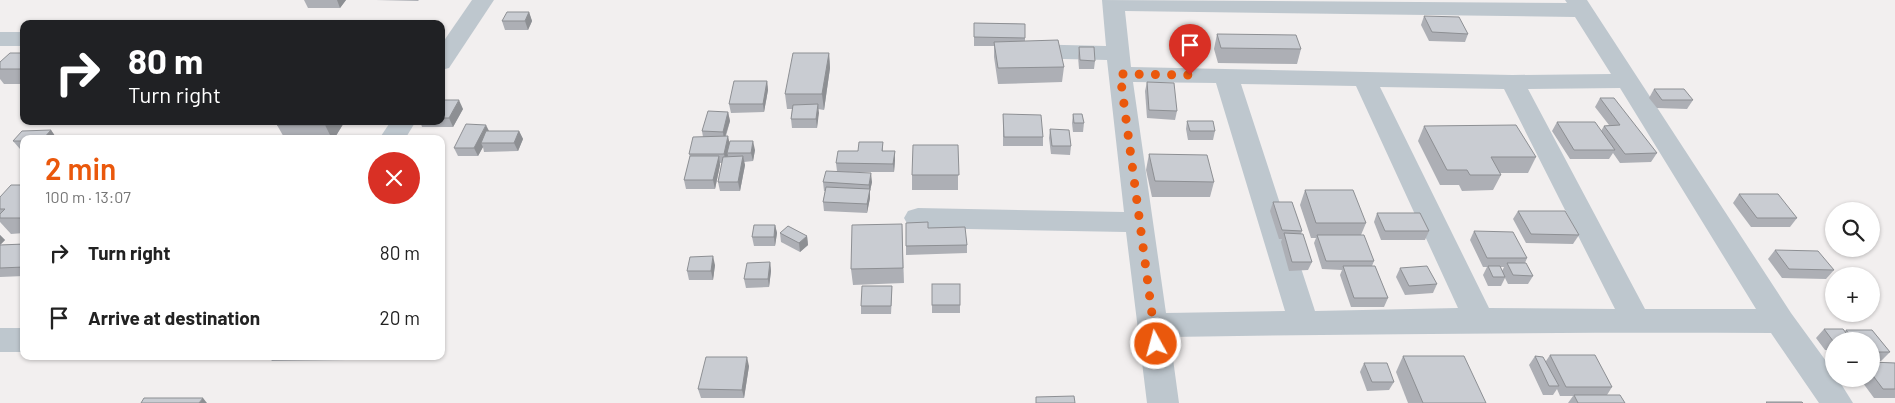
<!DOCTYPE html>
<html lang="en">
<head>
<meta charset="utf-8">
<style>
  body { margin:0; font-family:Barlow,sans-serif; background:#f6f6f6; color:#222; height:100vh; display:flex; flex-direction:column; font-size:19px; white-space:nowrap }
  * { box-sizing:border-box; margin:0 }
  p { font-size:16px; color:#767676 }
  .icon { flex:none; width:28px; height:28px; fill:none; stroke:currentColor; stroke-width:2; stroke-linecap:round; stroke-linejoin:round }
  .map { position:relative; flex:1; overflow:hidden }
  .side { position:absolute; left:20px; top:135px; width:425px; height:225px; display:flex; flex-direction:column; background:#fff; border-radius:10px; box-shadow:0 1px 4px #0004 }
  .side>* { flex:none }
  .top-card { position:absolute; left:20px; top:20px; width:425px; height:105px; border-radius:10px; box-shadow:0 1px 4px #0004; background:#202124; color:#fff; overflow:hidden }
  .fabs { position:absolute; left:1825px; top:202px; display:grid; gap:10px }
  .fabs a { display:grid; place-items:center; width:55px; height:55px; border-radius:50%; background:#fff; box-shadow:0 1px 4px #0004; font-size:25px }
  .pin { position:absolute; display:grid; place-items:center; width:42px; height:42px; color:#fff; margin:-51px -21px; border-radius:50% 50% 50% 0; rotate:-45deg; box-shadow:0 0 5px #0007 }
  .pin .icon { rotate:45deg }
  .me { position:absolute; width:55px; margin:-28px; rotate:353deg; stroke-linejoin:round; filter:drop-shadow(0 0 4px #0008) }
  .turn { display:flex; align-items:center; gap:18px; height:105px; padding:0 25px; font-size:22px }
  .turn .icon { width:65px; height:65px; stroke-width:2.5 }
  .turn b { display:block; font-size:35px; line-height:42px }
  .round { display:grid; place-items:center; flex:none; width:52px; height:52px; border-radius:26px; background:#f6f6f6 }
  .summary { display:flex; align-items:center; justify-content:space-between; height:85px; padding:0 25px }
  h1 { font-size:30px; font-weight:600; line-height:38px; color:#ea580c }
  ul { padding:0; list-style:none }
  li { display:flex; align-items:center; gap:15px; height:65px; padding:0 25px }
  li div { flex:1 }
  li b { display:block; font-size:19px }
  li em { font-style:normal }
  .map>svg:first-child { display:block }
</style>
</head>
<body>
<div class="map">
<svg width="1895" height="403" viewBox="0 0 1895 403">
  <rect width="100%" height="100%" fill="#f2efef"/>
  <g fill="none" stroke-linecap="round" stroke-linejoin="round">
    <g fill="#bec7ce" fill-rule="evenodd">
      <polygon points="472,0 494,0 449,68 441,70 441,45"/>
      <path d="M1102 0 1567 3 1565 0H1587L1791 313 1834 372V379H1838L1853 403H1819L1771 333C1571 332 1371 334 1170 337L1179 403H1147L1126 232 918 228 908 225 904 218 908 211 918 208 1124 212 1107 60 1022 58 1014 56 1010 51 1014 46 1022 44 1106 46ZM1125 11 1575 17 1611 74 1512 75 1131 67ZM1133 82 1216 83 1285 311 1166 313ZM1241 84 1356 86 1458 308 1315 311ZM1380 87 1504 89 1615 309 1489 308ZM1620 88 1756 309H1645L1528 89Z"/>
      <rect x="0" y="32" width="24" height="14"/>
      <polygon points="391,121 416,121 405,139 379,139"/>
      <rect x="0" y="328" width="24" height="24"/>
    </g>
  </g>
  <g fill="#adafb5" fill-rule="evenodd">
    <polygon points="304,0 346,0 340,8 308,8"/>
    <polygon points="376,0 419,0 418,1"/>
    <polygon points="529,12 532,21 528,30 505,30 502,21"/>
    <polygon points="1424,16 1468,34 1465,42 1429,41 1421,25"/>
    <polygon points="974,23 1025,24 1025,41 1064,67 1062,82 998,84 994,57 994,46 974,46"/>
    <polygon points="1217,34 1301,49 1297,64 1218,63 1214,49"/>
    <polygon points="1079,47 1095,61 1094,69 1079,69 1078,56"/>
    <polygon points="24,53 24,84 4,84 0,79 0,62"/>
    <polygon points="829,53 830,68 824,110 818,109 817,128 792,128 791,119 792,109 787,109 785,94"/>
    <polygon points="767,81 768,90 764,112 731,113 729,104"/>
    <polygon points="1147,82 1177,111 1175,120 1147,118 1145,91"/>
    <polygon points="1654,89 1693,100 1687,109 1657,108 1649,98"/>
    <polygon points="1600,98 1657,153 1651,162 1620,163 1613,153 1609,159 1570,159 1552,131 1557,122 1601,131 1604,126 1609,125 1595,107"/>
    <polygon points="441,100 463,109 453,127 422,127 420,121 441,121"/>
    <polygon points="728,112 730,121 726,136 729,143 755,150 753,161 744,162 745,165 740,191 720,191 718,182 722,163 720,163 720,165 715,189 686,189 684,180 690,157 689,154 703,137 702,131"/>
    <polygon points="1003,114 1043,137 1043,146 1003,146"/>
    <polygon points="1073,114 1084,123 1083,132 1073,132 1072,123"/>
    <polygon points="345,121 334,139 285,139 277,125"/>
    <polygon points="1187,121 1215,131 1213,140 1188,140 1186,129"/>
    <polygon points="1424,126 1536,157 1528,173 1500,173 1501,175 1493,190 1462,191 1459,185 1440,185 1418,141"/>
    <polygon points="1050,129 1071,146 1070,155 1051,154 1049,138"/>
    <polygon points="51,130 57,139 24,139 24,149 20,149 13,141"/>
    <polygon points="489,131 519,131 523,139 518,151 484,152 483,147 478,156 458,156 454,148"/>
    <polygon points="883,142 883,151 895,151 895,160 894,172 846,172 872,182 870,191 870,198 867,213 824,211 823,202 825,191 824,191 823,182 837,171 836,163 858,151"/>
    <polygon points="958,145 958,190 912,190 912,175"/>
    <polygon points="1149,154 1214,182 1210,197 1152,197 1146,170"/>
    <polygon points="24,185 24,233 11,234 0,222 0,197"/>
    <polygon points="1305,190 1366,223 1361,235 1374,261 1372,266 1388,298 1384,307 1351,307 1340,275 1342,270 1322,269 1314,243 1316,238 1311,238 1300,205"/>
    <polygon points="1739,194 1797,218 1790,227 1751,227 1733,203"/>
    <polygon points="1273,202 1302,231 1301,234 1312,262 1308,270 1289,271 1281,242 1282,239 1279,239 1270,211"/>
    <polygon points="1518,211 1579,235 1573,244 1526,243 1513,219"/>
    <polygon points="1377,213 1429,231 1425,240 1381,240 1374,222"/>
    <polygon points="902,224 904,283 853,285 851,269"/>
    <polygon points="775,225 777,233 775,246 754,246 752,237"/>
    <polygon points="928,228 967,245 967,253 906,255 906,246"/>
    <path d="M1474 231 1527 258 1525 263 1533 276 1528 284H1508L1505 278 1501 286H1488L1483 275 1487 267H1483L1470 240ZM1500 267H1504L1502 271Z"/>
    <polygon points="780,233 807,236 808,245 800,252 781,242"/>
    <polygon points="0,235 5,240 0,245 24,244 24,276 0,277"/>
    <polygon points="1775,250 1834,270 1826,279 1782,278 1768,259"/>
    <polygon points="770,262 771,271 769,287 746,288 744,279"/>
    <polygon points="715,265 713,280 689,280 687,271"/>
    <polygon points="1400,268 1437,284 1433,293 1405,295 1396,277"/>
    <rect x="932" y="284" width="28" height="29"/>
    <polygon points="892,286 892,295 891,314 861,314 861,306"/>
    <polygon points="1824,329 1843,329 1845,331 1846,330 1872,330 1890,352 1881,361 1871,361 1871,341 1834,341 1834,350 1825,350 1816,338"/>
    <polygon points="1550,355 1612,387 1607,395 1625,403 1568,403 1573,396 1560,396 1557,389 1553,395 1543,395 1529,365 1535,356 1546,361"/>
    <polygon points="268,356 348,356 346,360 272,361"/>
    <polygon points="1403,356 1486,403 1408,403 1396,372"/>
    <polygon points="1871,362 1895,363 1895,398 1874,398 1860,379 1871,379"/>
    <polygon points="1364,363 1394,382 1389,390 1367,391 1360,372"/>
    <polygon points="749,366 744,398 701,398 698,389"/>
  </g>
  <g fill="#8d8f93">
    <polygon points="337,0 346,0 340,8"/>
    <polygon points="529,12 532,21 528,30 525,21"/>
    <polygon points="829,53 830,68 824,110 822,94"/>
    <polygon points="767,81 768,90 764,112 763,104"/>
    <polygon points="459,100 463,109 453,127 449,118"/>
    <polygon points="818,104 819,113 817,128 816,119"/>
    <polygon points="728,112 730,121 724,140 723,132"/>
    <polygon points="327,121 345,121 334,139 332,139 325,125"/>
    <polygon points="486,125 490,133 481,143 483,147 478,156 474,148"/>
    <polygon points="51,130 57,139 43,139"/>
    <polygon points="519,131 523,139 518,151 514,143"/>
    <polygon points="728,136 730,145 727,153 728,155 726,163 724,154"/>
    <polygon points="753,141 755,150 753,161 751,153"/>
    <polygon points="895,151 895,160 894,172 893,164"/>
    <polygon points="719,156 720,165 715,189 713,180"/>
    <polygon points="743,156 745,165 740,191 738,182"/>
    <polygon points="871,173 872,182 870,191 870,198 867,213 867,204 869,191 869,185"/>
    <polygon points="775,225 777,233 775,246 774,237"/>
    <polygon points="0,235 5,240 0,245"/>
    <polygon points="807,236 808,245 800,252 799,243"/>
    <polygon points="713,256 715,265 713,280 711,271"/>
    <polygon points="770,262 771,271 769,287 768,279"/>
    <polygon points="747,357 749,366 744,398 742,390"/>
    <polygon points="203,398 207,403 199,403"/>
  </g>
  <g fill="#c9ccd2" stroke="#8d8f93">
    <polygon points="507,12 529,12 525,21 502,21"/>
    <polygon points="1424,16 1459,17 1468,34 1432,32"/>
    <polygon points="974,23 1025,24 1025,38 974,37"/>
    <polygon points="1217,34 1296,35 1301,49 1221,48"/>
    <polygon points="1058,40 1064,67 998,68 994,42"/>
    <polygon points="1079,47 1094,47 1095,61 1080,60"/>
    <polygon points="10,53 24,53 24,69 0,69 0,62"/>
    <polygon points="793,53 829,53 822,94 785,94"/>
    <polygon points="734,81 767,81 763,104 729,104"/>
    <polygon points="1147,82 1174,83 1177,111 1149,110"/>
    <polygon points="1654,89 1684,89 1693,100 1662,100"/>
    <polygon points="1600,98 1614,98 1657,153 1625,154 1604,126 1620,125"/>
    <polygon points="441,100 459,100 449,118 441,118"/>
    <polygon points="818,104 816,119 791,119 793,105"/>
    <polygon points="708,111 728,112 723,132 702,131"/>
    <polygon points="1003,114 1041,115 1043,137 1004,137"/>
    <polygon points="1073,114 1082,114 1084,123 1074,123"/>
    <polygon points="280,121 327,121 325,125 277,125"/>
    <polygon points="1187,121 1213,121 1215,131 1190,131"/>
    <polygon points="1557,122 1595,122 1615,150 1574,150"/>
    <polygon points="466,124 486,125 474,148 454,148"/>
    <polygon points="1516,125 1536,157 1491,157 1501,175 1470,175 1467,170 1447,170 1424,126"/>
    <polygon points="1050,129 1069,130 1071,146 1052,146"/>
    <polygon points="51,130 43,139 24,139 24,141 13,141 22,131"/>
    <polygon points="486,131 519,131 514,143 481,143"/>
    <polygon points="728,136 724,154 689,154 693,137"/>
    <polygon points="730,141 753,141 751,153 727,153"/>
    <polygon points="859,142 883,142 882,151 895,151 893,164 836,163 838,151 858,151"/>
    <polygon points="913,145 958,145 959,175 912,175"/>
    <polygon points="1149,154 1207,155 1214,182 1155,181"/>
    <polygon points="690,156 719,156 713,180 684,180"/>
    <polygon points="743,156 738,182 718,182 723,157"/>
    <polygon points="826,171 871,173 869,185 823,182"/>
    <polygon points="11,185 24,185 24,218 0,218 0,214 5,209 0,209 0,197"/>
    <polygon points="826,187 870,189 867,204 823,202"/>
    <polygon points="1305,190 1353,190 1366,223 1316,223"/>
    <polygon points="1739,194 1778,194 1797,218 1757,218"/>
    <polygon points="1273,202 1292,202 1302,231 1282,230"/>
    <polygon points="1518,211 1565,211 1579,235 1531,234"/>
    <polygon points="1377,213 1420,213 1429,231 1385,231"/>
    <polygon points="928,222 928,228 965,227 967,245 906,246 906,223"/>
    <polygon points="902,224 903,268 851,269 852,225"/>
    <polygon points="754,225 775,225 774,237 752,237"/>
    <polygon points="788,226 807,236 799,243 780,233"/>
    <polygon points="1474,231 1513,232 1527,258 1487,258"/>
    <polygon points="1284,233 1303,234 1312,262 1292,262"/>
    <polygon points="1317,235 1364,235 1374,261 1326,261"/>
    <polygon points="24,244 24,267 0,268 0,245"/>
    <polygon points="1775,250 1818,251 1834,270 1789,269"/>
    <polygon points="713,256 711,271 687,271 690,257"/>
    <polygon points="770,262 768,279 744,279 747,263"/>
    <polygon points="1507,263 1526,263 1533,276 1513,275"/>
    <polygon points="1343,266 1375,266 1388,298 1354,298"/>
    <polygon points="1427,266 1437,284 1409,286 1400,268"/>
    <polygon points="1488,266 1500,266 1505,277 1493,277"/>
    <rect x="932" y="284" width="28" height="21"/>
    <polygon points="862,286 892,286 891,306 861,306"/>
    <polygon points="1824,329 1843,329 1852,341 1833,341"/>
    <polygon points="1846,330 1872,330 1890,352 1871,352 1871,341 1855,341"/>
    <polygon points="1550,355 1595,355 1612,387 1566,387"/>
    <polygon points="1403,356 1464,356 1486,403 1423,403"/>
    <polygon points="1535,356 1543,357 1559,386 1549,386"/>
    <polygon points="706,357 747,357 742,390 698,389"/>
    <polygon points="1871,362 1895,363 1895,389 1883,389 1871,373"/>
    <polygon points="1364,363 1387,363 1394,382 1372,382"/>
    <polygon points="1574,395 1620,395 1625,403 1578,403"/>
    <polygon points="1074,396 1075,403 1036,403 1036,397"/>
    <polygon points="144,398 203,398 199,403 141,403"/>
    <polygon points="1766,402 1802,402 1803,403 1767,403"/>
  </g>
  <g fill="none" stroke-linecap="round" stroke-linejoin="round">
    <polyline stroke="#ea580c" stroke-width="9" stroke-dasharray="0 16.2" points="1156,344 1120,74 1190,75"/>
  </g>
</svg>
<div class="fabs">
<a><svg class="icon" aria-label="search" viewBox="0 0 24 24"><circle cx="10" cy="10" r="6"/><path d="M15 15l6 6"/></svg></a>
<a>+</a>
<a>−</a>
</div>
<div class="pin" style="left:1190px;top:75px;background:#d93025"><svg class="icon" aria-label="arrive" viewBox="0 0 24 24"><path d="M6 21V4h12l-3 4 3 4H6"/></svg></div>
<svg class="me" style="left:1156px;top:344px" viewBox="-20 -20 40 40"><circle r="17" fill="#ea580c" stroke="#fff" stroke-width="3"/><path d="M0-11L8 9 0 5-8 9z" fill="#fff"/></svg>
<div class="top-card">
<div class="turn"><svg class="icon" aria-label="right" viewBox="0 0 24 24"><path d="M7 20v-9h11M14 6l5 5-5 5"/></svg><div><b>80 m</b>Turn right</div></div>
</div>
<section class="side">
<div class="summary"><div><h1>2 min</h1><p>100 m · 13:07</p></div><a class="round" style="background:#d93025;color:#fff"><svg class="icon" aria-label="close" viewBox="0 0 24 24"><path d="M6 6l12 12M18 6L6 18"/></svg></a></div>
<ul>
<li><svg class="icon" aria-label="right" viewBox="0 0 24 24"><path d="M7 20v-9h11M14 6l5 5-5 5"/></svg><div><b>Turn right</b></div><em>80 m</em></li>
<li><svg class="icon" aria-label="arrive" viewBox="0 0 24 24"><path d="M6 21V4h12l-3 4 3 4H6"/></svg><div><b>Arrive at destination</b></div><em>20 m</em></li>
</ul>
</section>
</div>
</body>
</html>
